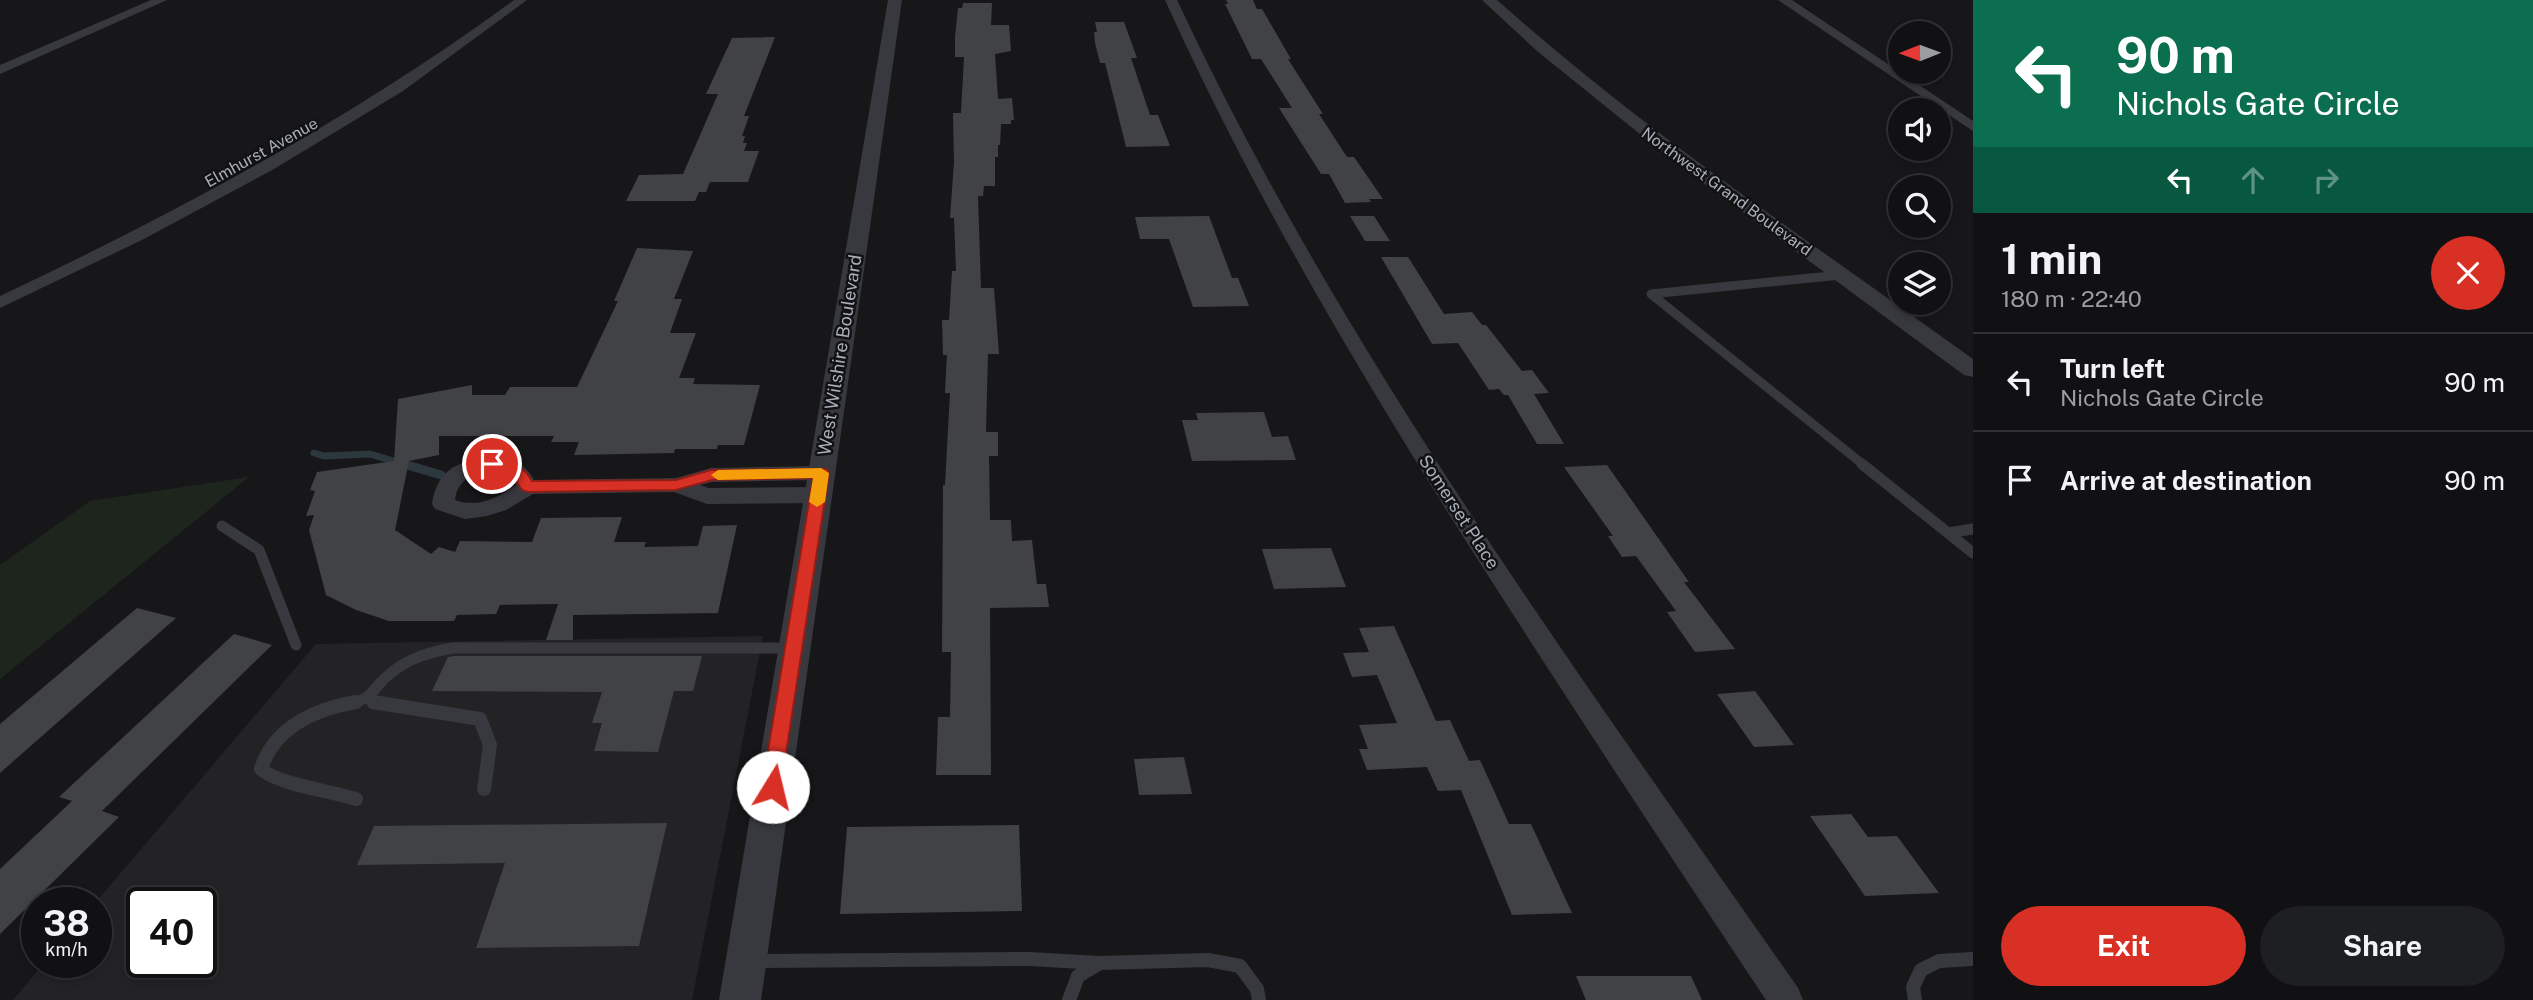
<!DOCTYPE html>
<html lang="en">
<head>
<meta charset="utf-8">
<style>
  body { margin:0; font-family:"Public Sans",sans-serif; background:#1e1f21; color:#f1f3f6; height:100vh; display:flex; flex-direction:column; font-size:26px; white-space:nowrap }
  * { box-sizing:border-box; margin:0 }
  p { font-size:23px; color:#9c9da0 }
  .icon { flex:none; width:38px; height:38px; fill:none; stroke:currentColor; stroke-width:2; stroke-linecap:round; stroke-linejoin:round }
  .map { position:relative; flex:1; overflow:hidden }
  .sheet { display:flex; flex-direction:column; background:#111113; width:560px }
  .sheet>* { flex:none }
  .guide { background:#0b6e4f; color:#fff; overflow:hidden }
  .needle { width:46px; rotate:269deg }
  .tools { position:absolute; left:1888px; top:21px; display:grid; gap:14px }
  .tools a { display:grid; place-items:center; width:63px; height:63px; border-radius:50%; background:#111113; box-shadow:0 4px 10px #0003,0 0 0 2px #303133; font-size:35px }
  .speed { position:absolute; left:21px; top:887px; display:flex; gap:14px; font-size:35px; font-weight:700; text-align:center }
  .speed>* { display:grid; place-content:center; width:91px; height:91px; border-radius:50%; background:#111113; box-shadow:0 4px 10px #0003,0 0 0 2px #303133; line-height:1 }
  .speed small { font-size:18px; font-weight:400 }
  .speed .limit { border:4px solid #111; border-radius:10px; background:#fff; color:#111 }
  .pin { position:absolute; display:grid; place-items:center; width:60px; height:60px; color:#fff; margin:-30px; border:4px solid #fff; border-radius:50%; box-shadow:0 2px 7px #0007 }
  .me { position:absolute; width:77px; margin:-38px; rotate:9deg; stroke-linejoin:round; filter:drop-shadow(0 0 5px #0008) }
  .turn { display:flex; align-items:center; gap:24px; height:147px; padding:0 28px; font-size:32px }
  .turn .icon { width:91px; height:91px; stroke-width:2.5 }
  .turn b { display:block; font-size:49px; line-height:60px }
  .lanes { display:flex; align-items:center; height:66px; padding:0 28px; background:#0003; justify-content:center; gap:35px; direction:ltr }
  .lanes .off { opacity:.35 }
  .round { display:grid; place-items:center; flex:none; width:74px; height:74px; border-radius:37px; background:#1e1f21 }
  .summary { display:flex; align-items:center; justify-content:space-between; height:119px; padding:0 28px }
  h1 { font-size:42px; font-weight:700; line-height:52px }
  .cta { display:flex; gap:14px; margin-top:auto; padding:14px 28px }
  .cta a { flex:1; height:80px; border-radius:42px; background:#d93025; color:#fff; font-size:28px; font-weight:700; line-height:80px; text-align:center }
  .cta a+a { background:#1e1f21; color:#f1f3f6 }
  ul { padding:0; list-style:none }
  li { display:flex; align-items:center; gap:21px; height:98px; padding:0 28px; border-top:2px solid #303133 }
  li div { flex:1 }
  li b { display:block; font-size:26px }
  li em { font-style:normal }
  main { display:flex; flex:1; min-height:0 }
  .map>svg:first-child { display:block }
</style>
</head>
<body>
<main>
<div class="map">
<svg width="1973" height="1000" viewBox="0 0 1973 1000">
  <rect width="100%" height="100%" fill="#171719"/>
  <path fill="#232326" fill-rule="evenodd" d="M763 636 692 1000H13L44 963 96 962 95 903 316 644ZM142 903H201V962H142Z"/>
  <polygon fill="#1d251d" points="249,477 0,679 0,565 90,501"/>
  <g fill="none" stroke-linecap="round" stroke-linejoin="round">
    <polyline stroke="#2c373e" stroke-width="7" points="314,453 324,456 370,454 410,466"/>
    <polyline stroke="#2c373e" stroke-width="9" points="404,464 441,475"/>
  </g>
  <g fill="#414246">
    <polygon points="1226,0 1253,0 1257,9 1262,9 1291,59 1288,59 1323,114 1319,114 1347,157 1354,157 1383,199 1369,199 1371,202 1345,203 1329,174 1321,174 1279,108 1292,108 1261,59 1252,59 1225,4 1228,4"/>
    <polygon points="963,3 992,3 991,25 1009,25 1011,51 995,54 998,99 1012,98 1014,120 1011,120 1011,124 1001,124 1000,145 998,145 998,157 995,157 995,186 984,186 983,196 978,196 981,288 994,288 999,354 988,354 986,432 998,432 998,456 989,456 990,520 1011,520 1012,541 1032,540 1037,584 1046,584 1049,607 990,608 991,775 936,775 938,717 950,717 951,652 942,652 943,485 945,485 950,393 945,393 947,355 943,355 942,320 949,320 952,271 956,271 954,218 950,218 954,162 953,113 961,113 964,57 955,57 955,37 958,8 962,8"/>
    <polygon points="1095,22 1124,22 1137,58 1131,58 1150,115 1158,115 1170,146 1126,147 1105,63 1100,63 1095,43 1094,32 1097,32"/>
    <polygon points="775,37 744,116 749,116 742,136 745,136 743,143 747,143 744,151 759,151 748,182 710,182 706,192 699,192 695,201 626,201 639,175 683,174 718,94 706,94 732,38"/>
    <polygon points="1209,216 1232,278 1238,278 1249,306 1193,307 1169,239 1140,239 1135,217"/>
    <polygon points="1350,216 1374,216 1390,241 1365,241"/>
    <polygon points="637,248 693,251 674,299 682,299 670,333 696,333 679,378 695,378 693,384 760,385 744,445 718,445 717,449 675,449 674,453 574,455 579,442 551,442 554,436 439,436 439,455 409,461 395,530 431,554 439,547 455,552 460,541 532,542 541,518 622,517 614,542 646,542 644,547 698,546 703,526 737,525 718,613 573,615 573,640 546,640 558,604 500,605 496,614 457,615 454,621 389,621 356,610 326,595 309,530 314,515 306,516 315,491 310,490 317,472 394,461 398,399 472,385 472,395 505,395 510,387 577,387 618,301 614,301"/>
    <polygon points="1381,257 1408,257 1444,314 1472,312 1482,325 1486,325 1522,371 1532,370 1549,393 1534,394 1564,444 1537,444 1508,395 1504,395 1499,389 1489,390 1458,343 1432,344"/>
    <polygon points="1264,412 1272,437 1288,436 1296,460 1192,461 1182,420 1198,420 1196,413"/>
    <polygon points="1607,465 1689,582 1684,582 1735,649 1695,652 1667,612 1676,611 1636,556 1622,557 1608,536 1613,536 1564,467"/>
    <polygon points="1331,548 1346,587 1274,589 1262,549"/>
    <polygon points="137,608 176,618 0,773 0,724"/>
    <polygon points="1394,626 1436,721 1450,720 1469,761 1480,760 1509,824 1531,824 1572,913 1512,915 1461,790 1438,791 1427,767 1367,770 1359,749 1368,749 1359,725 1397,723 1377,675 1352,677 1343,653 1369,652 1359,628"/>
    <polygon points="234,634 272,645 102,811 119,817 0,934 0,869 72,801 59,797"/>
    <polygon points="454,656 702,656 693,691 674,691 658,752 594,751 602,723 592,723 602,692 432,691 448,657"/>
    <polygon points="1755,691 1794,745 1754,747 1717,694"/>
    <polygon points="1184,757 1192,794 1139,795 1134,759"/>
    <polygon points="1851,814 1868,837 1897,836 1939,893 1865,896 1810,816"/>
    <polygon points="667,823 639,946 476,948 505,863 357,865 374,826"/>
    <polygon points="1019,825 1022,911 840,914 847,827"/>
    <polygon points="1576,976 1691,976 1702,1000 1586,1000"/>
  </g>
  <g fill="none" stroke-linecap="round" stroke-linejoin="round">
    <polyline stroke="#38393e" stroke-width="7" points="1837,275 1841,275"/>
    <polyline stroke="#38393e" stroke-width="9" points="1841,275 1651,294 1865,466"/>
    <g stroke="#38393e" stroke-width="11">
      <polyline points="1862,464 1973,553"/>
      <polyline points="222,526 259,550 296,645"/>
      <polyline points="1948,533 1973,529"/>
      <polyline points="368,698 376,704"/>
      <path d="M346 704C376 699 370 689 391 673 409 658 430 652 453 648H791"/>
    </g>
    <g stroke="#38393e" stroke-width="14">
      <polyline points="373,702 480,719 490,745 484,789"/>
      <path d="M356 799C331 791 277 784 261 769 274 727 316 709 356 702"/>
      <polyline points="755,961 1029,959 1100,963 1208,960 1240,966 1257,989 1259,1000"/>
      <polyline points="1069,1000 1078,976 1100,963"/>
      <polyline points="1915,1000 1913,987 1921,970 1939,961 1973,959"/>
    </g>
    <g fill="#38393e" fill-rule="evenodd">
      <polygon points="151,0 167,0 0,74 0,65"/>
      <path d="M514 0H527L403 91 274 169 142 240 0 308V296C180 211 353 118 514 0Z"/>
      <path d="M1165 0H1177C1342 353 1576 669 1798 988L1803 1000H1766C1664 847 1563 693 1464 538 1354 364 1250 188 1165 0Z"/>
      <polygon points="1778,0 1792,0 1973,121 1973,131"/>
      <path d="M506 457C518 460 528 469 534 480L676 478 711 468 821 466 829 468 832 473 829 478 821 480 712 482 700 485 709 488 818 487 826 490 829 495 826 500 818 503 707 504 674 492 533 494 506 510 487 516 465 519 435 509 432 504C438 462 469 458 506 457ZM501 471 516 485C498 498 477 508 455 500 458 475 479 472 501 471Z"/>
    </g>
    <g fill="#38393e" fill-rule="evenodd">
      <polygon points="888,0 902,0 761,1000 719,1000"/>
      <path d="M1482 0H1497C1645 132 1812 243 1973 359V377L1964 375 1672 160 1537 51Z"/>
    </g>
  </g>
  <polygon fill="#d93025" stroke="#8d1f18" stroke-width="2" points="506,459 526,472 532,481 676,480 711,470 827,469 829,473 780,793 773,796 765,793 762,787 813,478 712,480 676,490 528,492 522,490 515,480 502,469 492,469 484,464 492,459"/>
  <polygon fill="#f59e0b" points="821,468 829,473 825,502 817,507 809,502 813,478 718,480 711,475 718,470"/>
  <g text-anchor="middle" stroke-width="5" stroke-linejoin="round" paint-order="stroke">
    <g font-size="16" fill="#a9afba" stroke="#121214">
      <text transform="translate(261 152) rotate(-29)" y="6">Elmhurst Avenue</text>
      <text transform="translate(1727 191) rotate(36)" y="6">Northwest Grand Boulevard</text>
    </g>
    <g font-size="18" fill="#a9afba" stroke="#121214">
      <text transform="translate(840 355) rotate(-81)" y="6">West Wilshire Boulevard</text>
      <text transform="translate(1459 512) rotate(57)" y="6">Somerset Place</text>
    </g>
  </g>
</svg>
<div class="tools">
<a><svg class="needle" viewBox="-14 -14 28 28"><path d="M0-13l5 13h-10z" fill="#e53935"/><path d="M0 13l5-13h-10z" fill="#9c9da0"/></svg></a>
<a><svg class="icon" aria-label="sound" viewBox="0 0 24 24"><path d="M4 9h4l5-4v14l-5-4H4zM17 9q2 3 0 6"/></svg></a>
<a><svg class="icon" aria-label="search" viewBox="0 0 24 24"><circle cx="10" cy="10" r="6"/><path d="M15 15l6 6"/></svg></a>
<a><svg class="icon" aria-label="layers" viewBox="0 0 24 24"><path d="M12 4l9 5-9 5-9-5zM3 14l9 5 9-5"/></svg></a>
</div>
<div class="speed"><div>38<small>km/h</small></div><div class="limit">40</div></div>
<div class="pin" style="left:492px;top:464px;background:#d93025"><svg class="icon" aria-label="arrive" viewBox="0 0 24 24"><path d="M6 21V4h12l-3 4 3 4H6"/></svg></div>
<svg class="me" style="left:773px;top:787px" viewBox="-20 -20 40 40"><circle r="19" fill="#fff"/><path d="M0-13L10 11 0 6-10 11z" fill="#d93025"/></svg>
</div>
<section class="sheet">
<div class="guide">
<div class="turn"><svg class="icon" aria-label="left" viewBox="0 0 24 24"><path d="M17 20v-9H6M10 6l-5 5 5 5"/></svg><div><b>90 m</b>Nichols Gate Circle</div></div>
<div class="lanes"><svg class="icon" aria-label="left" viewBox="0 0 24 24"><path d="M17 20v-9H6M10 6l-5 5 5 5"/></svg><svg class="icon off" aria-label="ahead" viewBox="0 0 24 24"><path d="M12 20V5M6 11l6-6 6 6"/></svg><svg class="icon off" aria-label="right" viewBox="0 0 24 24"><path d="M7 20v-9h11M14 6l5 5-5 5"/></svg></div>
</div>
<div class="summary"><div><h1>1 min</h1><p>180 m · 22:40</p></div><a class="round" style="background:#d93025;color:#fff"><svg class="icon" aria-label="close" viewBox="0 0 24 24"><path d="M6 6l12 12M18 6L6 18"/></svg></a></div>
<ul>
<li><svg class="icon" aria-label="left" viewBox="0 0 24 24"><path d="M17 20v-9H6M10 6l-5 5 5 5"/></svg><div><b>Turn left</b><p>Nichols Gate Circle</p></div><em>90 m</em></li>
<li><svg class="icon" aria-label="arrive" viewBox="0 0 24 24"><path d="M6 21V4h12l-3 4 3 4H6"/></svg><div><b>Arrive at destination</b></div><em>90 m</em></li>
</ul>
<div class="cta"><a>Exit</a><a>Share</a></div>
</section>
</main>
</body>
</html>
